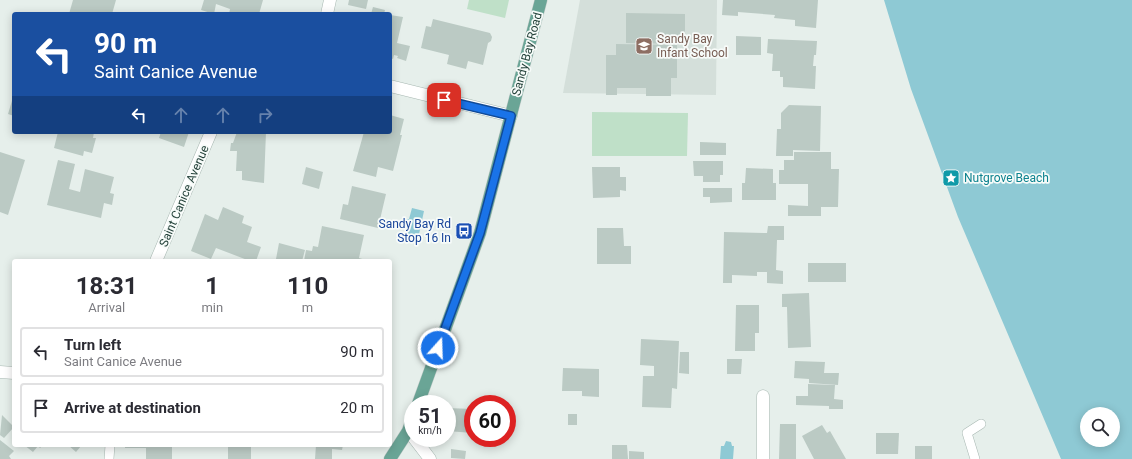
<!DOCTYPE html>
<html lang="en">
<head>
<meta charset="utf-8">
<style>
  body { margin:0; font-family:Roboto,sans-serif; background:#f2f2f3; color:#2b2b33; height:100vh; display:flex; flex-direction:column; font-size:15px; white-space:nowrap }
  * { box-sizing:border-box; margin:0 }
  p { font-size:13px; color:#7c7c81 }
  .icon { flex:none; width:22px; height:22px; fill:none; stroke:currentColor; stroke-width:2; stroke-linecap:round; stroke-linejoin:round }
  .map { position:relative; flex:1; overflow:hidden }
  .drawer { position:absolute; left:12px; top:259px; width:380px; height:188px; display:flex; flex-direction:column; background:#fff; border-radius:4px; box-shadow:0 2px 10px #0003 }
  .drawer>* { flex:none }
  .hud { position:absolute; left:12px; top:12px; width:380px; height:122px; border-radius:4px; box-shadow:0 2px 10px #0003; background:#1a4fa0; color:#fff; overflow:hidden }
  .controls { position:absolute; left:1080px; top:407px; display:grid; gap:8px }
  .controls a { display:grid; place-items:center; width:40px; height:40px; border-radius:50%; background:#fff; box-shadow:0 2px 10px #0003; font-size:20px }
  .speed { position:absolute; left:404px; top:395px; display:flex; gap:8px; font-size:20px; font-weight:700; text-align:center }
  .speed>* { display:grid; place-content:center; width:52px; height:52px; border-radius:50%; background:#fff; box-shadow:0 2px 10px #0003; line-height:1 }
  .speed small { font-size:10px; font-weight:400 }
  .speed .limit { border:6px solid #d22; background:#fff; color:#111 }
  .pin { position:absolute; display:grid; place-items:center; width:34px; height:34px; color:#fff; margin:-17px; border-radius:8px; box-shadow:0 2px 6px #0006 }
  .me { position:absolute; width:44px; margin:-22px; rotate:20deg; stroke-linejoin:round; filter:drop-shadow(0 0 3px #0008) }
  .turn { display:flex; align-items:center; gap:14px; height:84px; padding:0 16px; font-size:18px }
  .turn .icon { width:52px; height:52px; stroke-width:2.5 }
  .turn b { display:block; font-size:28px; line-height:34px }
  .lanes { display:flex; align-items:center; height:38px; padding:0 16px; background:#0003; justify-content:center; gap:20px; direction:ltr }
  .lanes .off { opacity:.35 }
  .eta { display:flex; justify-content:space-evenly; align-items:center; height:68px; text-align:center }
  .eta b { font-size:24px; font-weight:700; line-height:28px }
  ul { padding:0; list-style:none }
  li { display:flex; align-items:center; gap:12px; height:50px; margin:0 8px 6px; padding:0 8px; border:2px solid #e1e1e2; border-radius:4px }
  li div { flex:1 }
  li b { display:block; font-size:15px }
  li em { font-style:normal }
  .map>svg:first-child { display:block }
</style>
</head>
<body>
<div class="map">
<svg width="1132" height="459" viewBox="0 0 1132 459">
  <rect width="100%" height="100%" fill="#e6efeb"/>
  <polygon fill="#d4dfda" points="580,0 717,0 716,95 563,93"/>
  <g fill="#bfe0c8">
    <polygon points="469,0 509,0 505,18 467,9"/>
    <polygon points="592,112 688,113 687,156 592,156"/>
  </g>
  <g fill="#8ec9d4" fill-rule="evenodd">
    <path d="M884 0H1132V459H1061L958 217 911 89ZM1087 414H1113V440H1087Z"/>
    <polygon points="412,208 424,211 418,239 405,236 408,224 405,224 406,219 409,219"/>
    <polygon points="726,441 731,442 732,446 734,446 733,459 720,459 721,446 724,446"/>
  </g>
  <g fill="#bbcac4">
    <polygon points="73,0 116,0 112,14 69,14"/>
    <polygon points="204,0 263,0 259,14 256,12 255,14 229,14 230,9 216,4 214,14 201,10"/>
    <polygon points="349,0 368,0 366,9 348,5"/>
    <polygon points="723,0 818,0 816,28 795,26 795,20 774,18 775,15 738,12 738,16 722,15"/>
    <polygon points="373,7 385,10 384,14 371,14"/>
    <polygon points="626,13 685,14 685,44 626,43"/>
    <polygon points="390,15 403,17 397,43 410,46 406,61 397,58 398,56 394,55 393,59 390,58"/>
    <polygon points="433,19 490,33 492,37 491,41 488,43 483,65 468,61 466,69 447,64 449,55 421,48 426,26 431,27"/>
    <polygon points="736,36 761,37 761,55 736,55"/>
    <polygon points="768,39 817,41 816,55 814,55 813,66 816,66 815,89 783,87 783,77 780,77 780,71 772,71 773,54 767,53"/>
    <polygon points="616,44 677,45 677,78 671,78 671,96 646,96 646,88 617,88 617,95 606,95 606,55 616,55"/>
    <polygon points="14,94 14,116 8,114"/>
    <polygon points="789,105 821,106 820,151 793,150 793,156 776,156 777,129 781,129 781,113"/>
    <polygon points="390,115 404,119 400,135 402,135 393,171 378,167 376,177 353,171 364,132 390,132"/>
    <polygon points="58,132 94,132 93,138 96,138 92,153 84,151 83,156 54,148"/>
    <polygon points="161,132 189,132 184,147 159,138"/>
    <polygon points="237,132 266,132 264,183 242,180 242,171 236,171 237,151 230,151 231,143 233,143"/>
    <polygon points="700,142 726,143 726,155 700,155"/>
    <polygon points="0,152 25,160 8,215 0,212"/>
    <polygon points="794,152 831,152 831,169 839,169 838,207 821,207 821,216 788,216 788,205 808,206 808,184 779,184 779,170 784,170 784,160 794,160"/>
    <polygon points="58,160 75,164 69,189 80,192 85,169 114,177 110,193 114,194 112,205 104,203 101,218 47,205"/>
    <polygon points="693,161 723,161 723,175 720,175 720,182 703,182 703,176 694,176"/>
    <polygon points="306,167 323,172 319,189 302,184"/>
    <polygon points="592,167 620,167 620,177 626,177 626,191 620,190 620,197 593,198"/>
    <polygon points="746,168 773,169 773,183 776,183 776,200 742,200 742,183 745,183"/>
    <polygon points="352,186 386,194 378,228 340,219 343,204 348,205"/>
    <polygon points="703,188 732,188 732,202 710,203 710,197 703,197"/>
    <polygon points="223,207 244,216 242,223 252,227 247,242 261,247 256,261 250,261 216,248 211,259 191,251 205,214 218,220"/>
    <polygon points="322,226 364,235 359,258 369,261 304,261 306,250 312,251 313,246 318,247"/>
    <polygon points="768,226 784,226 784,240 777,240 776,270 783,271 783,284 767,283 767,272 757,272 757,276 732,275 732,283 723,283 724,232 767,233"/>
    <polygon points="597,228 623,228 624,246 631,246 631,264 597,264"/>
    <polygon points="279,243 305,250 302,261 285,261 276,259"/>
    <rect x="808" y="263" width="38" height="19"/>
    <polygon points="809,293 811,347 788,348 787,307 782,307 782,294"/>
    <polygon points="736,305 759,305 759,333 755,333 755,351 735,351"/>
    <polygon points="641,339 679,341 677,389 672,388 671,408 642,407 643,376 654,376 654,366 640,365"/>
    <polygon points="680,352 689,352 689,374 679,373"/>
    <polygon points="727,359 742,359 741,374 727,374"/>
    <polygon points="795,361 825,362 824,373 839,373 838,385 809,383 809,379 794,378"/>
    <polygon points="563,368 599,369 599,397 582,396 582,391 562,391"/>
    <polygon points="808,384 835,385 834,399 843,400 843,409 829,409 829,406 796,405 796,396 808,396"/>
    <polygon points="447,408 473,409 473,433 447,431"/>
    <rect x="568" y="414" width="9" height="11"/>
    <polygon points="2,415 14,427 4,438 0,435"/>
    <polygon points="780,424 796,424 796,459 779,459"/>
    <polygon points="822,425 827,433 830,431 846,459 814,459 802,436"/>
    <polygon points="876,433 899,433 898,454 876,454"/>
    <polygon points="0,440 14,451 9,456 11,459 0,459"/>
    <polygon points="24,445 43,445 40,448 38,446 33,452"/>
    <polygon points="68,445 85,445 83,447 81,446 76,452"/>
    <polygon points="125,445 172,445 172,459 146,459 146,448 125,448"/>
    <rect x="228" y="445" width="23" height="14"/>
    <polygon points="316,445 343,445 342,450 332,449 332,459 315,459"/>
    <polygon points="612,445 627,445 628,459 612,459"/>
    <rect x="915" y="446" width="17" height="13"/>
    <polygon points="451,449 466,451 465,459 451,458"/>
    <polygon points="629,451 644,452 644,459 629,459"/>
  </g>
  <g fill="none" stroke-linecap="round" stroke-linejoin="round">
    <g stroke="#a8b8b2" stroke-width="10">
      <g id="service">
        <polyline points="109,459 110,445"/>
        <polyline points="975,459 967,433 981,424"/>
      </g>
    </g>
    <g stroke="#a8b8b2" stroke-width="13">
      <g id="minor">
        <polyline points="327,14 330,0"/>
        <polyline points="390,86 511,116"/>
        <polyline points="156,261 211,132"/>
        <polyline points="0,372 14,373"/>
        <polyline points="763,396 763,459"/>
        <polyline points="414,438 430,459"/>
      </g>
    </g>
    <g stroke="#c2cac8" stroke-width="13">
      <g id="primary">
        <polyline points="418,404 480,233 541,0"/>
        <polyline points="390,459 408,431 413,417"/>
      </g>
    </g>
    <use href="#service" stroke="#fff" stroke-width="9"/>
    <use href="#minor" stroke="#fff" stroke-width="12"/>
    <use href="#primary" stroke="#6aa596" stroke-width="12"/>
  </g>
  <g fill="none" stroke-linecap="round" stroke-linejoin="round">
    <g stroke="#114b97" stroke-width="10">
      <polyline id="route" points="438,348 480,233 511,116 444,100"/>
    </g>
    <use href="#route" stroke="#1a73e8" stroke-width="7"/>
  </g>
  <defs>
    <g id="school-square" transform="scale(0.9)"><rect x="-9" y="-9" width="18" height="18" rx="4" fill="#8d6e63" stroke="#f7fbf9"/><path d="M0-5L7-2L0 1L-7-2ZM-4 1L0 2.5L4 1V4Q0 6-4 4Z" fill="#fff"/></g>
    <g id="sight-square" transform="scale(0.9)"><rect x="-9" y="-9" width="18" height="18" rx="4" fill="#0f9aa8" stroke="#f7fbf9"/><path d="M0-6L1.8-2.2L6-1.7L2.9 1.2L3.7 5.4L0 3.3L-3.7 5.4L-2.9 1.2L-6-1.7L-1.8-2.2Z" fill="#fff"/></g>
    <g id="bus-square" transform="scale(0.9)"><rect x="-9" y="-9" width="18" height="18" rx="4" fill="#1a4fb4" stroke="#f7fbf9"/><path d="M-5-6H5V4H4V6H2V4H-2V6H-4V4H-5ZM-3.5-4V0h7V-4ZM-3.5 1.2v1.5H-2V1.2ZM2 1.2v1.5H3.5V1.2Z" fill="#fff"/></g>
  </defs>
  <g fill-rule="evenodd">
    <use href="#school-square" x="644" y="46"/>
    <use href="#sight-square" x="951" y="178"/>
    <use href="#bus-square" x="464" y="231"/>
  </g>
  <g text-anchor="middle" stroke-width="3.5" stroke-linejoin="round" paint-order="stroke">
    <g font-size="12" fill="#785e54" stroke="#f7fbf9" text-anchor="start">
      <text x="657" y="43">Sandy Bay<tspan x="657" dy="14">Infant School</tspan></text>
    </g>
    <g font-size="12" fill="#24423a" stroke="#f7fbf9">
      <text transform="translate(527 54) rotate(-75)" y="4">Sandy Bay Road</text>
      <text transform="translate(184 196) rotate(-67)" y="4">Saint Canice Avenue</text>
    </g>
    <g font-size="12" fill="#0d838f" stroke="#f7fbf9" text-anchor="start">
      <text x="964" y="182">Nutgrove Beach</text>
    </g>
    <g font-size="12" fill="#164399" stroke="#f7fbf9" text-anchor="end">
      <text x="451" y="228">Sandy Bay Rd<tspan x="451" dy="14">Stop 16 In</tspan></text>
    </g>
  </g>
</svg>
<div class="controls">
<a><svg class="icon" aria-label="search" viewBox="0 0 24 24"><circle cx="10" cy="10" r="6"/><path d="M15 15l6 6"/></svg></a>
</div>
<div class="speed"><div>51<small>km/h</small></div><div class="limit">60</div></div>
<div class="pin" style="left:444px;top:100px;background:#d93025"><svg class="icon" aria-label="arrive" viewBox="0 0 24 24"><path d="M6 21V4h12l-3 4 3 4H6"/></svg></div>
<svg class="me" style="left:438px;top:348px" viewBox="-20 -20 40 40"><circle r="17" fill="#1a73e8" stroke="#fff" stroke-width="3"/><path d="M0-11L8 9 0 5-8 9z" fill="#fff"/></svg>
<div class="hud">
<div class="turn"><svg class="icon" aria-label="left" viewBox="0 0 24 24"><path d="M17 20v-9H6M10 6l-5 5 5 5"/></svg><div><b>90 m</b>Saint Canice Avenue</div></div>
<div class="lanes"><svg class="icon" aria-label="left" viewBox="0 0 24 24"><path d="M17 20v-9H6M10 6l-5 5 5 5"/></svg><svg class="icon off" aria-label="ahead" viewBox="0 0 24 24"><path d="M12 20V5M6 11l6-6 6 6"/></svg><svg class="icon off" aria-label="ahead" viewBox="0 0 24 24"><path d="M12 20V5M6 11l6-6 6 6"/></svg><svg class="icon off" aria-label="right" viewBox="0 0 24 24"><path d="M7 20v-9h11M14 6l5 5-5 5"/></svg></div>
</div>
<section class="drawer">
<div class="eta">
<div><b>18:31</b><p>Arrival</p></div>
<div><b>1</b><p>min</p></div>
<div><b>110</b><p>m</p></div>
</div>
<ul>
<li><svg class="icon" aria-label="left" viewBox="0 0 24 24"><path d="M17 20v-9H6M10 6l-5 5 5 5"/></svg><div><b>Turn left</b><p>Saint Canice Avenue</p></div><em>90 m</em></li>
<li><svg class="icon" aria-label="arrive" viewBox="0 0 24 24"><path d="M6 21V4h12l-3 4 3 4H6"/></svg><div><b>Arrive at destination</b></div><em>20 m</em></li>
</ul>
</section>
</div>
</body>
</html>
